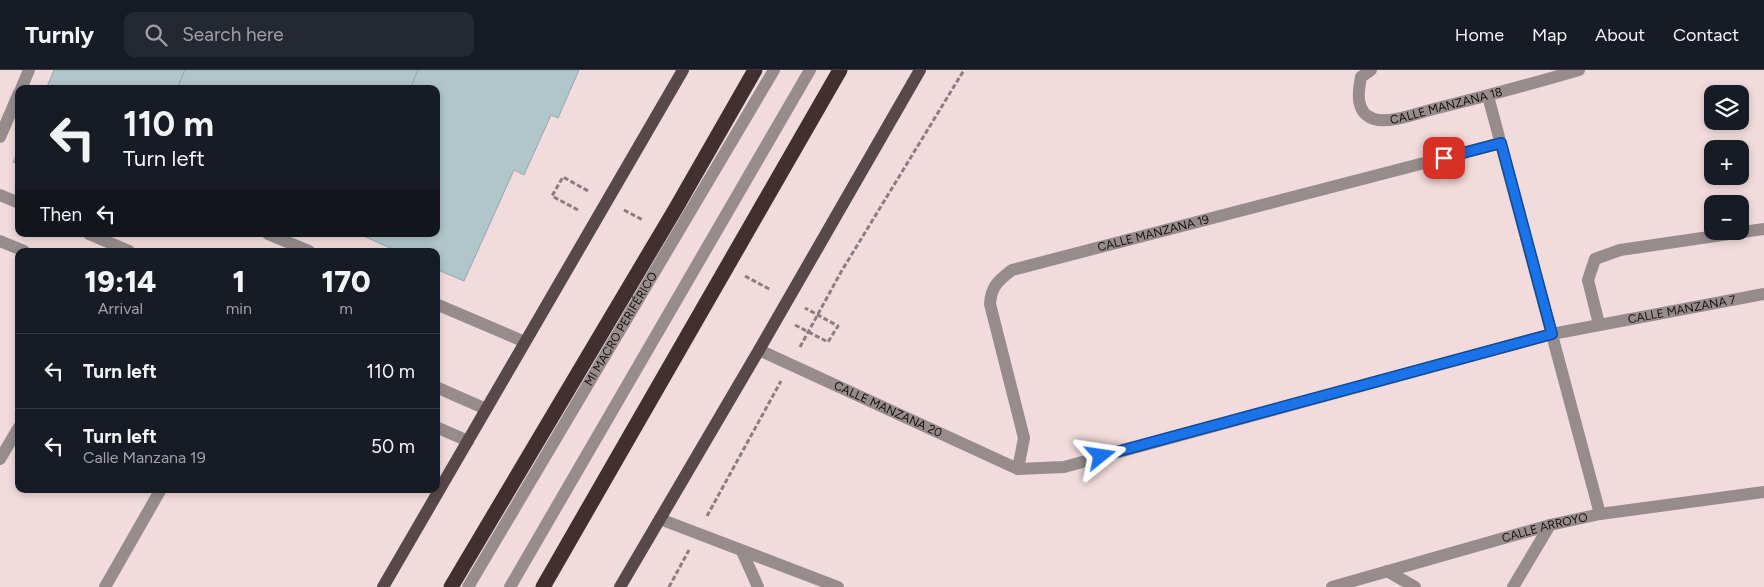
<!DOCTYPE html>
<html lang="en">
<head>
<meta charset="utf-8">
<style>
  body { margin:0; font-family:Figtree,sans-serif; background:#242831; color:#f1f3f6; height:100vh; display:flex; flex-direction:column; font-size:19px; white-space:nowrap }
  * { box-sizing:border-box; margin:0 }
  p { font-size:16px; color:#9ea1a6 }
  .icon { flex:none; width:28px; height:28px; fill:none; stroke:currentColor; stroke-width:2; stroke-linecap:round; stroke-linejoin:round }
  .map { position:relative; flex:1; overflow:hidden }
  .panel { position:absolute; left:15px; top:178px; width:425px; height:245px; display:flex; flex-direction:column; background:#171b24; border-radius:10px; box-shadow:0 2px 8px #0003 }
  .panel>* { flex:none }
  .top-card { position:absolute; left:15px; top:15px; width:425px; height:152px; border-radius:10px; box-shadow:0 2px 8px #0003; background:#171b24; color:#f1f3f6; overflow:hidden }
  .tools { position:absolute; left:1704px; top:15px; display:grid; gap:10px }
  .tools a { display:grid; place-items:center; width:45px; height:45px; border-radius:10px; background:#171b24; box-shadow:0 2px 8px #0003; font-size:25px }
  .pin { position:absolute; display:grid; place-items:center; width:42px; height:42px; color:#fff; margin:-21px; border-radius:10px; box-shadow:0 2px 8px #0006 }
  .me { position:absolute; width:55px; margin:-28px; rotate:75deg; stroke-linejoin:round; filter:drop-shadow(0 0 4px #0008) }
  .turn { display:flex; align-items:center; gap:18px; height:105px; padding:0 25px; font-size:22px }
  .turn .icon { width:65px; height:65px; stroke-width:2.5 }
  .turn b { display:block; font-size:35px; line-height:42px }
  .then { display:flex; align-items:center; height:48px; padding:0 25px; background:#0003; gap:10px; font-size:19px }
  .eta { display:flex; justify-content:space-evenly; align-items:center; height:85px; text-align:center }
  .eta b { font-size:30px; font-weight:800; line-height:35px }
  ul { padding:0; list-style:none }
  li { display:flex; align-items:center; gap:15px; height:75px; padding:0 25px; border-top:1px solid #363941 }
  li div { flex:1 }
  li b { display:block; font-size:19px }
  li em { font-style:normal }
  header { display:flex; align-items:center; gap:30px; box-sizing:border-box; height:70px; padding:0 25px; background:#171b24; border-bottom:1px solid #363941 }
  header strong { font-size:24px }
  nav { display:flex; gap:28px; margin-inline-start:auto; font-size:18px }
  .search { width:350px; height:45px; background:#242831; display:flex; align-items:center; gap:12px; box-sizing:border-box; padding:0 18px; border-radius:10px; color:#9ea1a6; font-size:19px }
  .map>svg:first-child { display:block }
</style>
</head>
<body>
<header>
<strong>Turnly</strong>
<div class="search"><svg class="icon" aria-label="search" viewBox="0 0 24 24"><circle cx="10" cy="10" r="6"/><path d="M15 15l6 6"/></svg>Search here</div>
<nav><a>Home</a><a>Map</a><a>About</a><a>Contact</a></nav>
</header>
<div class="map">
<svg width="1764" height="517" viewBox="0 0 1764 517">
  <rect width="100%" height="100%" fill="#f2dbdc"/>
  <g fill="#b0c6ca" stroke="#93a9ad">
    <polygon points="54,0 185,0 177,19 46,19"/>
    <polygon points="185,0 418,0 410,19 177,19"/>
    <polygon points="418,0 579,0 558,48 551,45 524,105 514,100 464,211 436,199 436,181 397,181 359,164 436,164 436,19 410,19"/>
    <polygon points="19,80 19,94 13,92"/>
  </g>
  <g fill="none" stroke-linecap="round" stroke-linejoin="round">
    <g stroke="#8d7d7e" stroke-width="3" stroke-dasharray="5 2.5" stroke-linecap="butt">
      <polyline points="578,140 552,126 563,107 590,122"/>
      <polyline points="624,140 643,150"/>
      <polyline points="745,206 771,220"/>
      <polyline points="795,255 828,272 838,256 805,238"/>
      <polyline points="800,277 841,202 964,0"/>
      <polyline points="707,446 781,311"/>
      <polyline points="669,517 689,480"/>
    </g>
    <g stroke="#968c8d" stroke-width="12">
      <path id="s1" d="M1371 0 1361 7C1358 22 1355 43 1374 49 1389 54 1418 43 1434 39 1483 27 1531 14 1579 0"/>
      <polyline points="21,19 29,0"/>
      <polyline points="1488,26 1600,444"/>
      <polyline points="0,67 19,23"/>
      <polyline points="0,125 19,133"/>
      <polyline points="89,164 129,181"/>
      <polyline points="268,164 309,181"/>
      <polyline points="0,171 24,181"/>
      <polyline points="436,234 525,272"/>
      <polyline points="1599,254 1588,210 1595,189 1620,180 1764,159"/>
      <path id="s2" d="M759 280 1018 399 1064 397 1552 264 1764 224"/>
      <polyline points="436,317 486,339"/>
      <polyline points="436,357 468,371"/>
      <polyline points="0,389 19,357"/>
      <path id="s3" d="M1018 399 1024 368 990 234C991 216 999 210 1012 200L1501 73"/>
      <polyline points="660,449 838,517"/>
      <polyline points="742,481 758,517"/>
      <polyline points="1387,501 1415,517"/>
      <polyline points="105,517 161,419"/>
      <path id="s4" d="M468 517 774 0"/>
      <polyline points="510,517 810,0"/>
      <path id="s5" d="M1332 517 1550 455 1600 444 1764 422"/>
      <polyline points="1513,517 1550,455"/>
    </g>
    <g stroke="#574849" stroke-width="12">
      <polyline points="383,517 683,0"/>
      <polyline points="620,517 759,280 920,0"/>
    </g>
    <g stroke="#423031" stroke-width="15">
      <polyline points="451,517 676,138 755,0"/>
      <polyline points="543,517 840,0"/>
    </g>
  </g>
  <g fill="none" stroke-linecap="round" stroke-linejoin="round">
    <g stroke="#114b97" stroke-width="12">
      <polyline id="route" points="1101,386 1552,264 1501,73 1444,88"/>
    </g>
    <use href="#route" stroke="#1a73e8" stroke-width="9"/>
  </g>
  <g text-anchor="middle" stroke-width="4" stroke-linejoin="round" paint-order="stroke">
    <g font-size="12" fill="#170f10" stroke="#f2dbdc">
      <text dy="4" stroke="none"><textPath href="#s1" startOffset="135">CALLE MANZANA 18</textPath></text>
      <text dy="4" stroke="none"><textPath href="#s3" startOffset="358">CALLE MANZANA 19</textPath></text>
      <text dy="4" stroke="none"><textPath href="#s2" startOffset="969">CALLE MANZANA 7</textPath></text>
      <text dy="4" stroke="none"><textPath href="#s4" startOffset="300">MI MACRO PERIFÉRICO</textPath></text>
      <text dy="4" stroke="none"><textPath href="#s2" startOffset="142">CALLE MANZANA 20</textPath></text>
      <text dy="4" stroke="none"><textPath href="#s5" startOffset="221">CALLE ARROYO</textPath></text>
    </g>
  </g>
</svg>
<div class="tools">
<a><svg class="icon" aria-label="layers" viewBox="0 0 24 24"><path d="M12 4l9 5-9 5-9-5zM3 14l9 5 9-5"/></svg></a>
<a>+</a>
<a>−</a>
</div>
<div class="pin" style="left:1444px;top:88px;background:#d93025"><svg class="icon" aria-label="arrive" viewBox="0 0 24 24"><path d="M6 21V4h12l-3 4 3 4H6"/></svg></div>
<svg class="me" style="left:1101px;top:386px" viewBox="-20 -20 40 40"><path d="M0-17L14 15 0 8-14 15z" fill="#1a73e8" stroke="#fff" stroke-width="4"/></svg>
<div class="top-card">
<div class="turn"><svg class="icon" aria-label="left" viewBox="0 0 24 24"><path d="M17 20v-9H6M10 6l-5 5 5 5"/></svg><div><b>110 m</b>Turn left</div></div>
<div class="then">Then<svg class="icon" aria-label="left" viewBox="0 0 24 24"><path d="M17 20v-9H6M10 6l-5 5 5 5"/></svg></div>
</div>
<section class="panel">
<div class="eta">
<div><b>19:14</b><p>Arrival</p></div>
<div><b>1</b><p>min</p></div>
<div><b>170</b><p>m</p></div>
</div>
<ul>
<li><svg class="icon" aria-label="left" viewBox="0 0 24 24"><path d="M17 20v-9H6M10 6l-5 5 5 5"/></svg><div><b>Turn left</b></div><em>110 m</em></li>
<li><svg class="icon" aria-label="left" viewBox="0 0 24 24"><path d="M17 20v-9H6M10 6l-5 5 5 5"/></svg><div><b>Turn left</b><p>Calle Manzana 19</p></div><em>50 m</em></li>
</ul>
</section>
</div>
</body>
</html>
